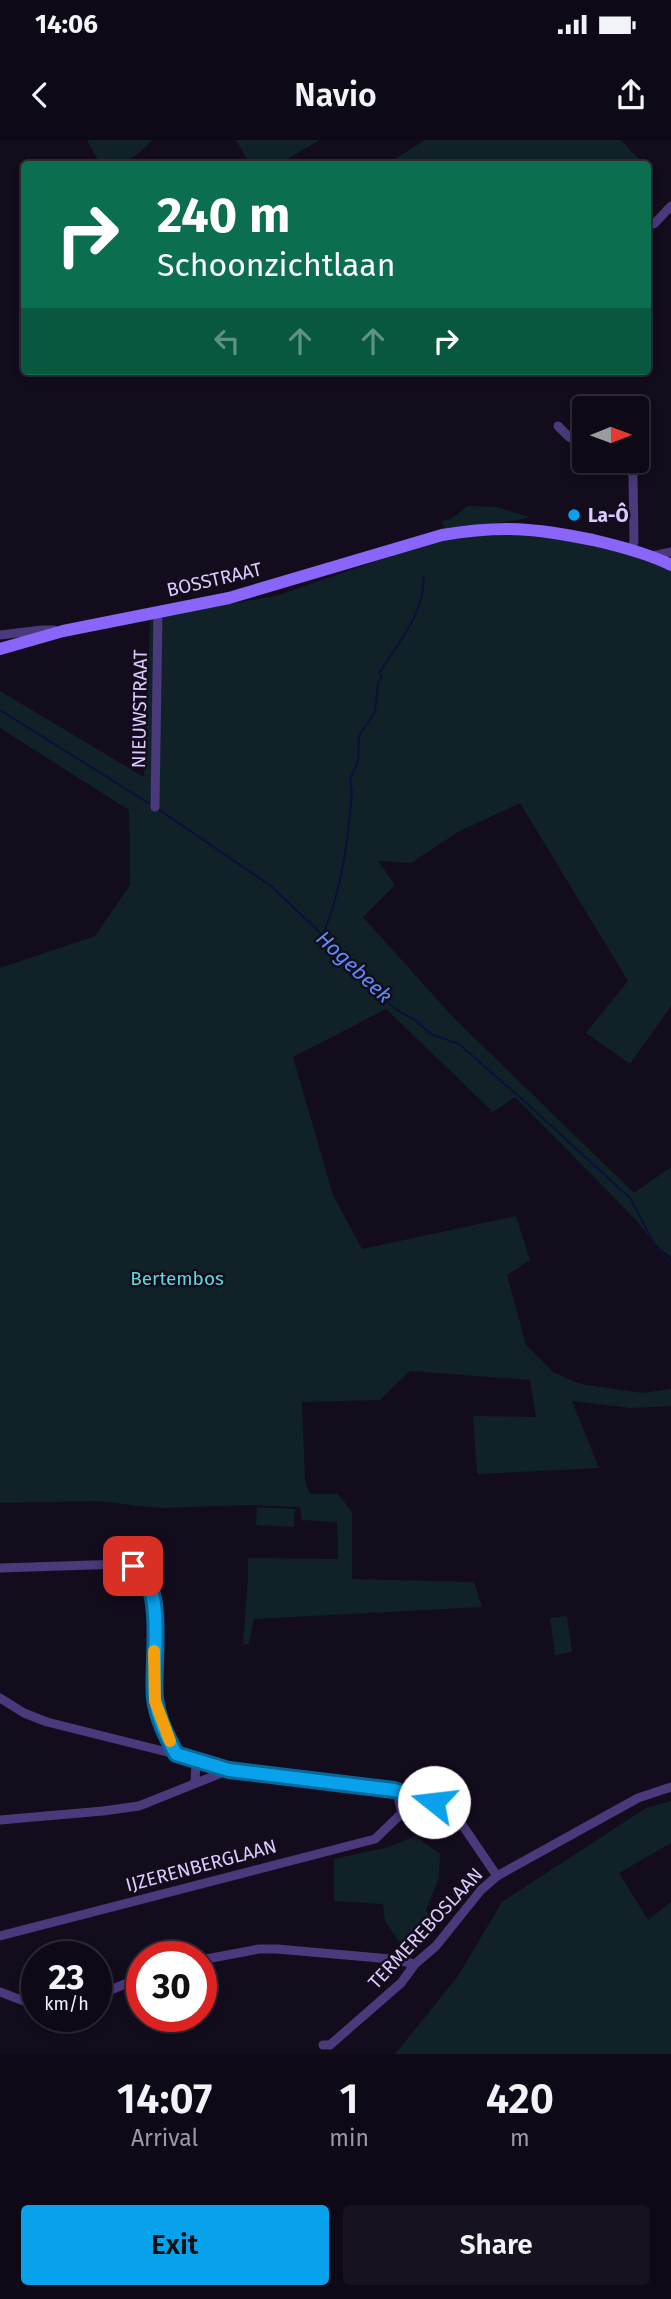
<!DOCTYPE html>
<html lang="en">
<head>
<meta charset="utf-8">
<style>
  body { margin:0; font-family:"Fira Sans",sans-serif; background:#17121f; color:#f1f3f6; height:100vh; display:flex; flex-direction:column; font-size:26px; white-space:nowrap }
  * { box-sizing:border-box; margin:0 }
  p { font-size:23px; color:#9b9aa1 }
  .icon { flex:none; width:38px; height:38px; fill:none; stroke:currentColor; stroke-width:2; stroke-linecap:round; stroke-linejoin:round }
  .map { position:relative; height:1914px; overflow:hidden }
  .panel { display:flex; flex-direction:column; background:#0e0916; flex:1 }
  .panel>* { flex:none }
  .top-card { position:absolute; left:21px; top:21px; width:630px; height:214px; border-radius:7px; box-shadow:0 4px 10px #0003,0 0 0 2px #2e2a35; background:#0b6e4f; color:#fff; overflow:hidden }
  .needle { width:46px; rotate:89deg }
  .tools { position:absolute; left:572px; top:256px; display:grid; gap:14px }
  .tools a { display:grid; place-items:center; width:77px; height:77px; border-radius:7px; background:#0e0916; box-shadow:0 4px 10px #0003,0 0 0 2px #2e2a35; font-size:35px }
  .speed { position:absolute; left:21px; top:1801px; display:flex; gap:14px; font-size:35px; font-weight:700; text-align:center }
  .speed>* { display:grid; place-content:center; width:91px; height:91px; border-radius:50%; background:#0e0916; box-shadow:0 4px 10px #0003,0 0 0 2px #2e2a35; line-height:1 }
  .speed small { font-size:18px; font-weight:400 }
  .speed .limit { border:10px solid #d22; background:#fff; color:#111 }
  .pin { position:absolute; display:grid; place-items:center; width:60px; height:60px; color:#fff; margin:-30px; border-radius:14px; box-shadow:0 4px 10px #0006 }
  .me { position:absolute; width:77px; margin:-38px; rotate:286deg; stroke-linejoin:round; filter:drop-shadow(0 0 5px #0008) }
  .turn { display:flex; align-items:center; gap:24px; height:147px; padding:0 21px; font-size:32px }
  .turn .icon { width:91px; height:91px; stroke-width:2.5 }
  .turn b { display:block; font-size:49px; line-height:60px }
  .lanes { display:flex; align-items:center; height:66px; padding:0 21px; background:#0003; justify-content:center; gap:35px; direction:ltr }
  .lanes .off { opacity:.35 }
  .eta { display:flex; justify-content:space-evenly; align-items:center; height:119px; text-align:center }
  .eta b { font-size:42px; font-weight:600; line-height:49px }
  .button { display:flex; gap:14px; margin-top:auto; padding:14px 21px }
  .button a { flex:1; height:80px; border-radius:7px; background:#08a1eb; color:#111; font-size:28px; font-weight:600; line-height:80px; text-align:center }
  .button a+a { background:#17121f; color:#f1f3f6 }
  .status { display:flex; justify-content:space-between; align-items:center; height:49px; padding:0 35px; background:#0e0916; direction:ltr }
  .status svg { height:19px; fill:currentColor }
  header { display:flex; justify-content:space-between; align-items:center; height:91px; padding:0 21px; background:#0e0916; font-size:32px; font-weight:600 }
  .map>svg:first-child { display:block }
</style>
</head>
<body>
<div class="status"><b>14:06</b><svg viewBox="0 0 49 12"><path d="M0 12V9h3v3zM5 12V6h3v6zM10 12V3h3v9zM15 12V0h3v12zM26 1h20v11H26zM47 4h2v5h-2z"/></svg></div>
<header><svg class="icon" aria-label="back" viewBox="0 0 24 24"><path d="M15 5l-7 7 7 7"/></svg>Navio<svg class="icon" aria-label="share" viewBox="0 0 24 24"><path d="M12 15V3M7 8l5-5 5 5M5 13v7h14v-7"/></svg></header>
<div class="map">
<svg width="671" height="1914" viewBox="0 0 671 1914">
  <rect width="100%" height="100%" fill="#130c1d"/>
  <g fill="#102227">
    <path d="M87 0H153C134 18 127 25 100 24Z"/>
    <polygon points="236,0 320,0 279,24 250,24"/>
    <polygon points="425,0 621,0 643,24 387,24"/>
    <path d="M468 366 496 367 530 377C502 384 474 385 446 389L441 382 452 378Z"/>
    <polygon points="516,392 607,406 671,431 671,866 630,924 586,893 628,841 520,663 458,692 411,723 378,721 395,745 363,777 452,876 634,1053 671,1027 671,1117 654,1103 637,1081 515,957 493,972 386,869 293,917 333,1055 362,1109 516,1076 530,1120 507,1135 526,1205 553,1232 580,1244 642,1253 671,1249 671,1266 631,1268 572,1261 599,1328 477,1334 473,1276 536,1277 530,1240 410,1231 380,1260 302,1262 305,1341 310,1354 338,1354 352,1372 352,1439 474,1442 482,1467 254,1479 249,1504 243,1505 248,1437 248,1418 338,1419 337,1382 302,1380 300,1367 250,1365 158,1368 96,1361 0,1363 0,828 95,796 130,745 129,670 0,588 0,551 144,637 150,479 279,455 434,401"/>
    <polygon points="257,1367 295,1369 294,1387 256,1385"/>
    <polygon points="567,1476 572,1512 555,1515 550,1478"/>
    <polygon points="671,1661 671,1703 619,1733 648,1780 671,1762 671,1914 395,1914 458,1836 502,1762 646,1668"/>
    <polygon points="415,1696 440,1714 439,1738 426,1770 437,1786 420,1807 407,1813 385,1781 383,1764 334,1761 334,1719 389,1707"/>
  </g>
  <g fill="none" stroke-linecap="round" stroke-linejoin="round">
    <g stroke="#0a1138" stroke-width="2">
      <polyline points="0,570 150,664"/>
      <polyline points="158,669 271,746 330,802 371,848 397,870 415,880 431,894 459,904 524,961 630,1058 654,1103 671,1124"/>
      <path d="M323 794C342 750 348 700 352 652L350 640 358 621 359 596 375 572 378 543 382 537 379 533C394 510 414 485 421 459 423 452 423 444 424 436"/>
    </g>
    <g stroke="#4a397b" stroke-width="9">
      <polyline points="654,84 671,66"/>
      <polyline points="558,286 569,297 584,303"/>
      <polyline points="627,320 633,336 634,402 631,410"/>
      <polyline points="652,416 671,412"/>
      <polyline points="0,495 42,490 54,490"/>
      <polyline points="155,667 158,472"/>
      <polyline points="0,1428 122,1424 140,1430 151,1449 154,1459 155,1561 175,1614 229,1630 394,1650 434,1662 445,1669 461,1683 497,1736"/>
      <polyline points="0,1558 24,1573 47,1582 175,1614"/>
      <polyline points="195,1643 196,1621"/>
      <polyline points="394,1650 398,1657 402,1673 418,1661 424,1659"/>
      <polyline points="0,1680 103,1671 139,1666 229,1630"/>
      <polyline points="0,1796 375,1699 402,1673"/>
      <polyline points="201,1820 259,1809 277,1809 391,1819 415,1824"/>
      <polyline points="0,1852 37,1866"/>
      <polyline points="96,1856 142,1837"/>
      <polyline points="323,1905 330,1905 401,1843 415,1824 436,1806 481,1750 497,1736 638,1658 671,1647"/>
    </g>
    <path stroke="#8a65fa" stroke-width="12" d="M0 509 63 491 229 458 442 395C502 385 534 388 593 400 619 406 647 413 671 425"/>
  </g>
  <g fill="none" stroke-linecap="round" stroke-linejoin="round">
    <g stroke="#056999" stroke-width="18">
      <path id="route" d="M133 1426C168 1443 151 1525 155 1558 157 1578 167 1597 176 1614L229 1630 394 1650 434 1662"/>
    </g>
    <use href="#route" stroke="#08a1eb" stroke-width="12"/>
    <polyline stroke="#f59e0b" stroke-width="12" points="154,1511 155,1561 170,1601"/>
  </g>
  <circle fill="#08a1eb" stroke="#130c1d" stroke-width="2.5" cx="574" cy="375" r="7"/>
  <g text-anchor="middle" stroke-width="5" stroke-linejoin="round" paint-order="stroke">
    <g font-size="19" font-weight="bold" fill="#dccbfd" stroke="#130c1d" text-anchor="start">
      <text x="588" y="382">La-Ô</text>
    </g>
    <g font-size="19" fill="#dccbfd" stroke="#130c1d">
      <text transform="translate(214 439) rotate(-13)" y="7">BOSSTRAAT</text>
      <text transform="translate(139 569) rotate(-89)" y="7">NIEUWSTRAAT</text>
      <text transform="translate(201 1725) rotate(-15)" y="7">IJZERENBERGLAAN</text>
      <text transform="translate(425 1788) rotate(-47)" y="7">TERMEREBOSLAAN</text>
    </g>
    <g font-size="19" fill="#5adad6" stroke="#130c1d">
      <text x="177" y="1145">Bertembos</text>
    </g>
    <g font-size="21" font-style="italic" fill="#5c8df9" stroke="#130c1d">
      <text transform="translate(354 827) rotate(43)" y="7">Hogebeek</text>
    </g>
  </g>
</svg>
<div class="tools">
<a><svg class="needle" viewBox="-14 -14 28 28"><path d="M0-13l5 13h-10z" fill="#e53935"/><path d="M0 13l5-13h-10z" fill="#9b9aa1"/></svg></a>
</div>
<div class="speed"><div>23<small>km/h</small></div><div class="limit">30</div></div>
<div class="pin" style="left:133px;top:1426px;background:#d93025"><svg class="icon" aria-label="arrive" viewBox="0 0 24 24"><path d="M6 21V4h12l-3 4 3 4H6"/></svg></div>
<svg class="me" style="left:434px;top:1662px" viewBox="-20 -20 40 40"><circle r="19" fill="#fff"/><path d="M0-13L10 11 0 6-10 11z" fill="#08a1eb"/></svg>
<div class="top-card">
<div class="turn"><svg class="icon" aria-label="right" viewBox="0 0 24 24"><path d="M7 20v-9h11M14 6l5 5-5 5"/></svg><div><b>240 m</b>Schoonzichtlaan</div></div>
<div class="lanes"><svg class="icon off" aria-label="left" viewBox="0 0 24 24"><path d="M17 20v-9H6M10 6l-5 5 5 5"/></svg><svg class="icon off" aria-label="ahead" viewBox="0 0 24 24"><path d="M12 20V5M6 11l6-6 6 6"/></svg><svg class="icon off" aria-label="ahead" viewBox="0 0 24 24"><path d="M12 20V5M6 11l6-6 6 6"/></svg><svg class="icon" aria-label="right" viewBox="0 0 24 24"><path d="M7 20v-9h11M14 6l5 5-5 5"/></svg></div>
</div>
</div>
<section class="panel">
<div class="eta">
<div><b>14:07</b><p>Arrival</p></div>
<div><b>1</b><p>min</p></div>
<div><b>420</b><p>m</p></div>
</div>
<div class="button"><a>Exit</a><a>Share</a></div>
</section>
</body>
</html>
